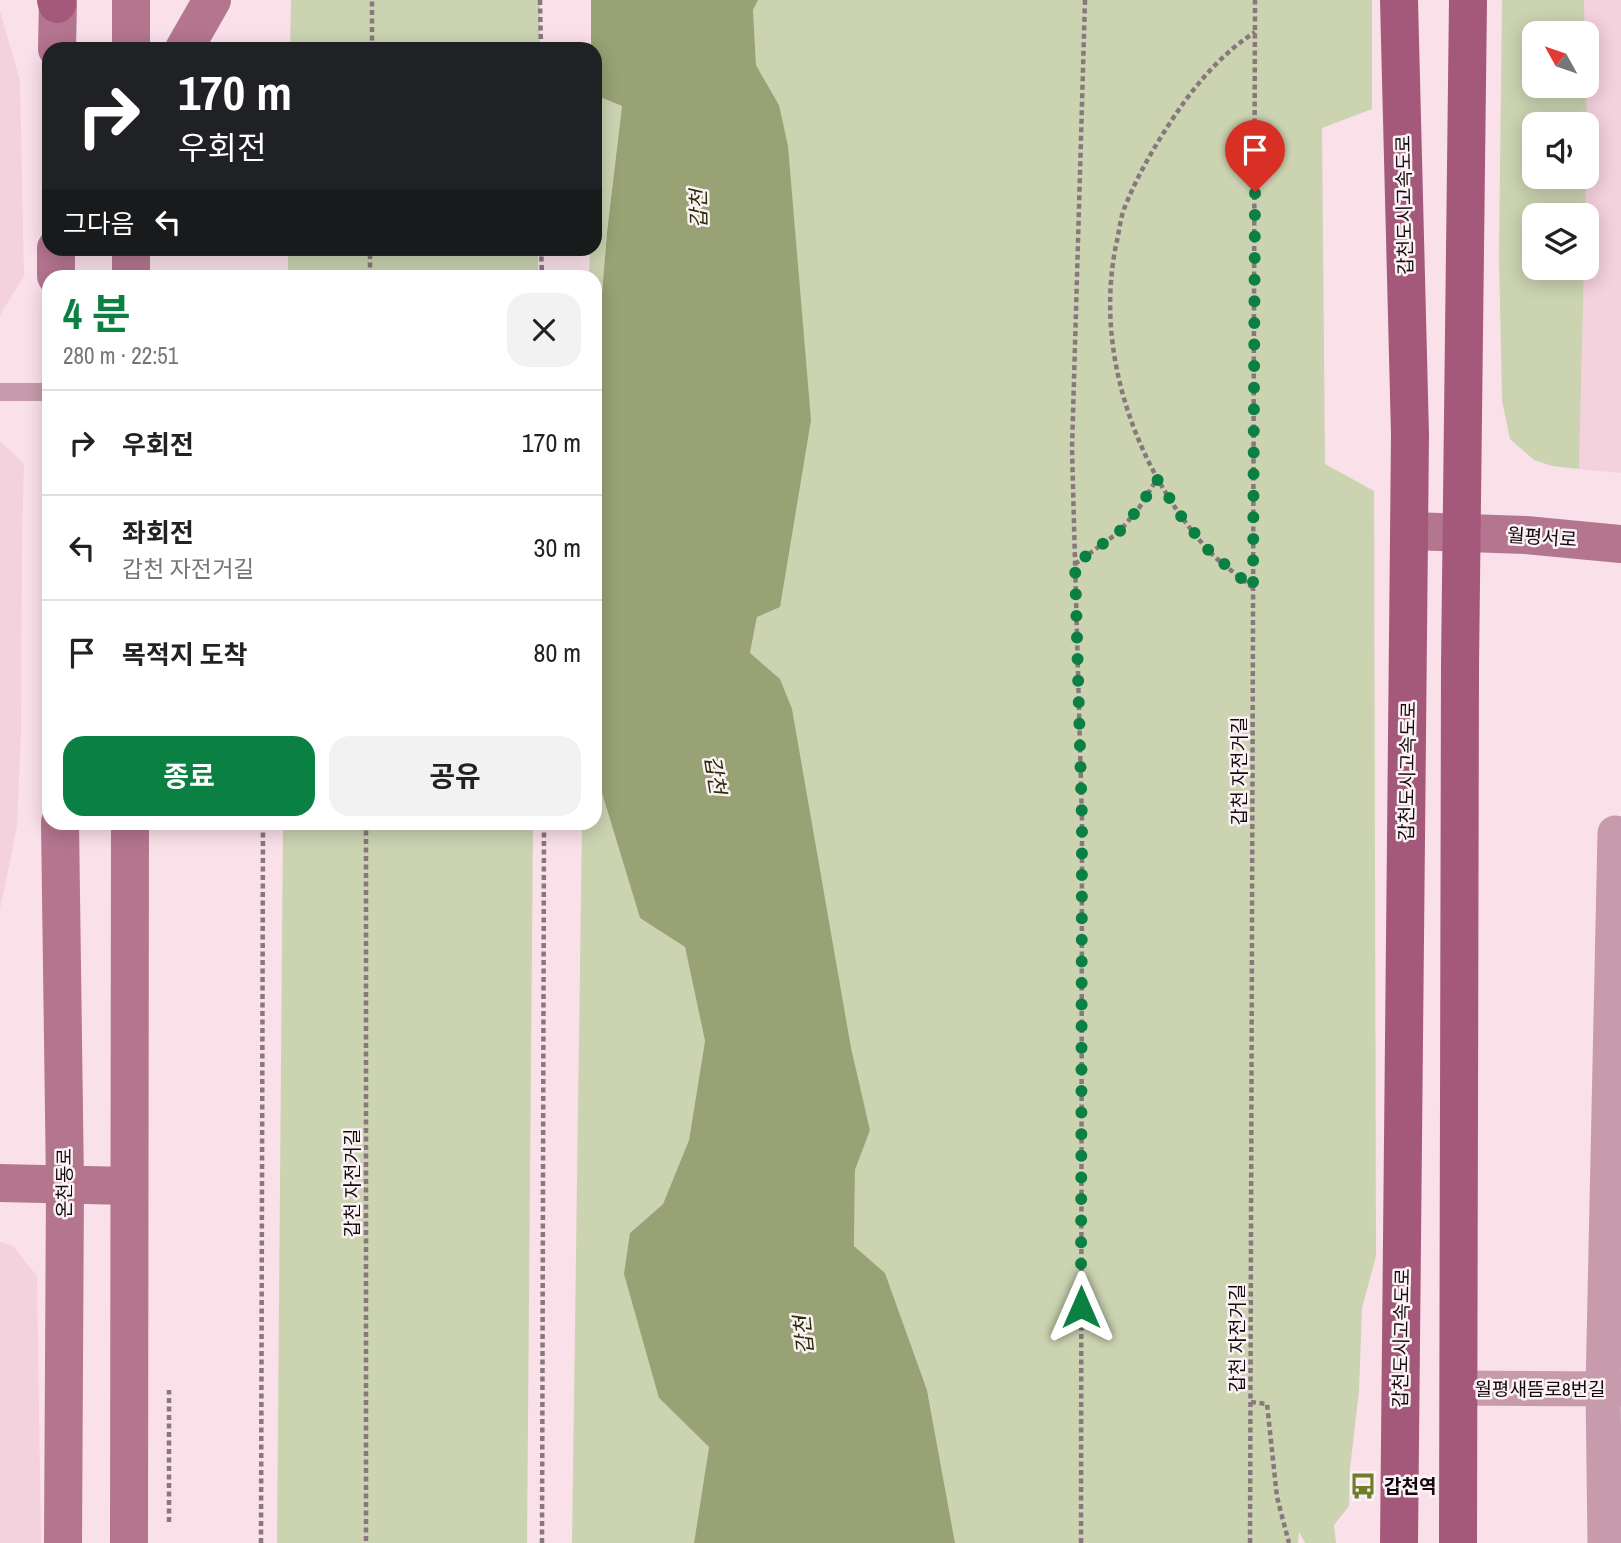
<!DOCTYPE html>
<html lang="ko">
<head>
<meta charset="utf-8">
<style>
  body { margin:0; font-family:"Archivo Narrow","Noto Sans KR",sans-serif; background:#f2f2f2; color:#222; height:100vh; display:flex; flex-direction:column; font-size:26px; white-space:nowrap }
  * { box-sizing:border-box; margin:0 }
  p { font-size:23px; color:#767676 }
  .icon { flex:none; width:38px; height:38px; fill:none; stroke:currentColor; stroke-width:2; stroke-linecap:round; stroke-linejoin:round }
  .map { position:relative; flex:1; overflow:hidden }
  .sheet { position:absolute; left:42px; top:270px; width:560px; height:560px; display:flex; flex-direction:column; background:#fff; border-radius:21px; box-shadow:0 4px 18px #0003 }
  .sheet>* { flex:none }
  .guide { position:absolute; left:42px; top:42px; width:560px; height:214px; border-radius:21px; box-shadow:0 4px 18px #0003; background:#202124; color:#fff; overflow:hidden }
  .needle { width:46px; rotate:310deg }
  .controls { position:absolute; left:1522px; top:21px; display:grid; gap:14px }
  .controls a { display:grid; place-items:center; width:77px; height:77px; border-radius:14px; background:#fff; box-shadow:0 4px 18px #0003; font-size:35px }
  .pin { position:absolute; display:grid; place-items:center; width:60px; height:60px; color:#fff; margin:-72px -30px; border-radius:50% 50% 50% 0; rotate:-45deg; box-shadow:0 0 7px #0007 }
  .pin .icon { rotate:45deg }
  .me { position:absolute; width:77px; margin:-38px; rotate:0deg; stroke-linejoin:round; filter:drop-shadow(0 0 5px #0008) }
  .turn { display:flex; align-items:center; gap:24px; height:147px; padding:0 21px; font-size:32px }
  .turn .icon { width:91px; height:91px; stroke-width:2.5 }
  .turn b { display:block; font-size:49px; line-height:60px }
  .then { display:flex; align-items:center; height:66px; padding:0 21px; background:#0003; gap:14px; font-size:26px }
  .round { display:grid; place-items:center; flex:none; width:74px; height:74px; border-radius:21px; background:#f2f2f2 }
  .summary { display:flex; align-items:center; justify-content:space-between; height:119px; padding:0 21px }
  h1 { font-size:42px; font-weight:700; line-height:52px; color:#0b8043 }
  .action { display:flex; gap:14px; margin-top:auto; padding:14px 21px }
  .action a { flex:1; height:80px; border-radius:21px; background:#0b8043; color:#fff; font-size:28px; font-weight:700; line-height:80px; text-align:center }
  .action a+a { background:#f2f2f2; color:#222 }
  ul { padding:0; list-style:none }
  li { display:flex; align-items:center; gap:21px; height:105px; padding:0 21px; border-top:2px solid #e0e0e0 }
  li div { flex:1 }
  li b { display:block; font-size:26px }
  li em { font-style:normal }
  .map>svg:first-child { display:block }
</style>
</head>
<body>
<div class="map">
<svg width="1621" height="1543" viewBox="0 0 1621 1543">
  <rect width="100%" height="100%" fill="#fae0e9"/>
  <g fill="#f3d1dd">
    <polygon points="1584,0 1621,0 1621,473 1579,469 1584,268 1587,268 1587,215 1585,215 1587,33 1585,33"/>
    <polygon points="0,11 20,81 24,276 0,315"/>
    <polygon points="0,441 24,464 22,537 21,731 17,827 0,909"/>
    <polygon points="0,1242 13,1246 37,1276 41,1543 0,1543"/>
  </g>
  <g fill="#cbd3b1">
    <polygon points="291,0 540,0 540,49 290,49"/>
    <polygon points="758,0 1372,0 1372,109 1322,128 1325,464 1374,491 1376,1256 1362,1308 1359,1391 1350,1468 1349,1506 1334,1525 1336,1543 1305,1543 1299,1532 1298,1543 955,1543 927,1390 885,1273 854,1246 855,1170 870,1129 750,654 757,617 779,105 756,65 753,10"/>
    <polygon points="1502,0 1584,0 1585,33 1535,33 1535,86 1586,86 1587,129 1587,134 1587,124 1535,124 1535,177 1586,177 1585,215 1535,215 1535,268 1584,268 1579,469 1552,466 1534,460 1510,439 1502,401 1499,256"/>
    <polygon points="595,95 622,106 607,232 595,380 595,276 589,276 590,249 595,248"/>
    <rect x="288" y="249" width="250" height="27"/>
    <polygon points="595,439 602,793 640,918 685,947 705,1041 689,1140 663,1204 630,1233 659,1398 709,1447 694,1543 572,1543 582,823 595,822"/>
    <polygon points="283,823 533,823 527,1543 277,1543"/>
  </g>
  <polygon fill="#98a274" points="591,0 758,0 753,10 756,65 779,105 788,146 811,420 780,607 757,617 750,653 780,679 792,709 851,1048 870,1130 855,1170 854,1246 885,1273 927,1390 955,1543 694,1543 709,1447 659,1398 624,1274 630,1233 663,1204 689,1140 705,1041 685,947 640,918 602,793 595,380 607,232 622,106 595,95 595,49 591,49"/>
  <g fill="none" stroke-linecap="round" stroke-linejoin="round">
    <g stroke="#88777d" stroke-width="4.5" stroke-dasharray="5 3.5" stroke-linecap="butt">
      <polyline points="540,0 541,49"/>
      <polyline points="372,49 372,0"/>
      <polyline points="541,248 542,276"/>
      <polyline points="370,276 370,248"/>
      <polyline points="1075,564 1119,532 1139,508 1157,479"/>
      <path d="M1253 588C1238 575 1221 564 1208 550 1136 469 1094 353 1116 245 1119 233 1120 220 1124 209 1135 181 1150 154 1166 129 1191 90 1217 57 1255 32"/>
      <polyline points="366,822 366,1543"/>
      <polyline points="1251,1402 1267,1404 1277,1497 1289,1543"/>
      <polyline points="169,1522 169,1390"/>
      <polyline points="261,1543 263,822"/>
      <polyline points="542,1543 544,822"/>
      <polyline points="1081,1543 1082,821 1072,449 1085,0"/>
      <polyline points="1250,1543 1255,0"/>
    </g>
    <polyline stroke="#c79bac" stroke-width="18" points="0,392 49,392"/>
    <g stroke="#c79bac" stroke-width="35">
      <polyline points="1459,1388 1621,1389"/>
      <polyline points="1605,1543 1603,1389 1615,833 1621,834"/>
    </g>
    <g stroke="#b4758f" stroke-width="38">
      <polyline points="57,49 58,0"/>
      <polyline points="131,49 131,0"/>
      <polyline points="184,49 212,0"/>
      <polyline points="56,276 56,248"/>
      <polyline points="131,276 131,248"/>
      <polyline points="1410,531 1526,535 1621,544"/>
      <polyline points="60,822 65,1185 63,1543"/>
      <polyline points="0,1183 129,1186"/>
      <polyline points="129,1543 130,822"/>
    </g>
    <g stroke="#a5597a" stroke-width="38">
      <polyline points="56,0 57,4"/>
      <polyline points="1399,0 1410,435 1399,1543"/>
      <polyline points="1458,1543 1460,666 1468,0"/>
    </g>
  </g>
  <g fill="none" stroke-linecap="round" stroke-linejoin="round">
    <polyline stroke="#0b8043" stroke-width="12" stroke-dasharray="0 21.6" points="1081,1307 1082,821 1075,564 1119,532 1139,508 1157,479 1183,519 1210,552 1253,588 1255,192"/>
  </g>
  <defs>
    <g id="bus-bare" transform="scale(2.1)"><path d="M-5-6H5V4H4V6H2V4H-2V6H-4V4H-5ZM-3.5-4V0h7V-4ZM-3.5 1.2v1.5H-2V1.2ZM2 1.2v1.5H3.5V1.2Z" fill="#6f7c29" stroke="#fcf2f5" stroke-width="2.5" paint-order="stroke"/></g>
  </defs>
  <g fill-rule="evenodd">
    <use href="#bus-bare" x="1363" y="1486"/>
  </g>
  <g text-anchor="middle" stroke-width="5" stroke-linejoin="round" paint-order="stroke">
    <g font-size="19" fill="#11090c" stroke="#fcf2f5">
      <text transform="translate(1404 205) rotate(-91)" y="7">갑천도시고속도로</text>
      <text transform="translate(1542 537) rotate(4)" y="7">월평서로</text>
      <text transform="translate(1239 771) rotate(-90)" y="7">갑천 자전거길</text>
      <text transform="translate(1407 771) rotate(-89)" y="7">갑천도시고속도로</text>
      <text transform="translate(64 1183) rotate(-90)" y="7">온천동로</text>
      <text transform="translate(352 1183) rotate(-90)" y="7">갑천 자전거길</text>
      <text transform="translate(1237 1338) rotate(-90)" y="7">갑천 자전거길</text>
      <text transform="translate(1401 1338) rotate(-89)" y="7">갑천도시고속도로</text>
      <text x="1540" y="1396">월평새뜸로8번길</text>
    </g>
    <g font-size="19" font-weight="bold" fill="#11090c" stroke="#fcf2f5" text-anchor="start">
      <text x="1384" y="1493">갑천역</text>
    </g>
    <g font-size="21" font-style="italic" fill="#282e08" stroke="#fcf2f5">
      <text transform="translate(699 209) rotate(-91)" y="7">갑천</text>
      <text transform="translate(715 775) rotate(81)" y="7">갑천</text>
      <text transform="translate(804 1335) rotate(-96)" y="7">갑천</text>
    </g>
  </g>
</svg>
<div class="controls">
<a><svg class="needle" viewBox="-14 -14 28 28"><path d="M0-13l5 13h-10z" fill="#e53935"/><path d="M0 13l5-13h-10z" fill="#767676"/></svg></a>
<a><svg class="icon" aria-label="sound" viewBox="0 0 24 24"><path d="M4 9h4l5-4v14l-5-4H4zM17 9q2 3 0 6"/></svg></a>
<a><svg class="icon" aria-label="layers" viewBox="0 0 24 24"><path d="M12 4l9 5-9 5-9-5zM3 14l9 5 9-5"/></svg></a>
</div>
<div class="pin" style="left:1255px;top:192px;background:#d93025"><svg class="icon" aria-label="arrive" viewBox="0 0 24 24"><path d="M6 21V4h12l-3 4 3 4H6"/></svg></div>
<svg class="me" style="left:1081px;top:1307px" viewBox="-20 -20 40 40"><path d="M0-17L14 15 0 8-14 15z" fill="#0b8043" stroke="#fff" stroke-width="4"/></svg>
<div class="guide">
<div class="turn"><svg class="icon" aria-label="right" viewBox="0 0 24 24"><path d="M7 20v-9h11M14 6l5 5-5 5"/></svg><div><b>170 m</b>우회전</div></div>
<div class="then">그다음<svg class="icon" aria-label="left" viewBox="0 0 24 24"><path d="M17 20v-9H6M10 6l-5 5 5 5"/></svg></div>
</div>
<section class="sheet">
<div class="summary"><div><h1>4 분</h1><p>280 m · 22:51</p></div><a class="round"><svg class="icon" aria-label="close" viewBox="0 0 24 24"><path d="M6 6l12 12M18 6L6 18"/></svg></a></div>
<ul>
<li><svg class="icon" aria-label="right" viewBox="0 0 24 24"><path d="M7 20v-9h11M14 6l5 5-5 5"/></svg><div><b>우회전</b></div><em>170 m</em></li>
<li><svg class="icon" aria-label="left" viewBox="0 0 24 24"><path d="M17 20v-9H6M10 6l-5 5 5 5"/></svg><div><b>좌회전</b><p>갑천 자전거길</p></div><em>30 m</em></li>
<li><svg class="icon" aria-label="arrive" viewBox="0 0 24 24"><path d="M6 21V4h12l-3 4 3 4H6"/></svg><div><b>목적지 도착</b></div><em>80 m</em></li>
</ul>
<div class="action"><a>종료</a><a>공유</a></div>
</section>
</div>
</body>
</html>
